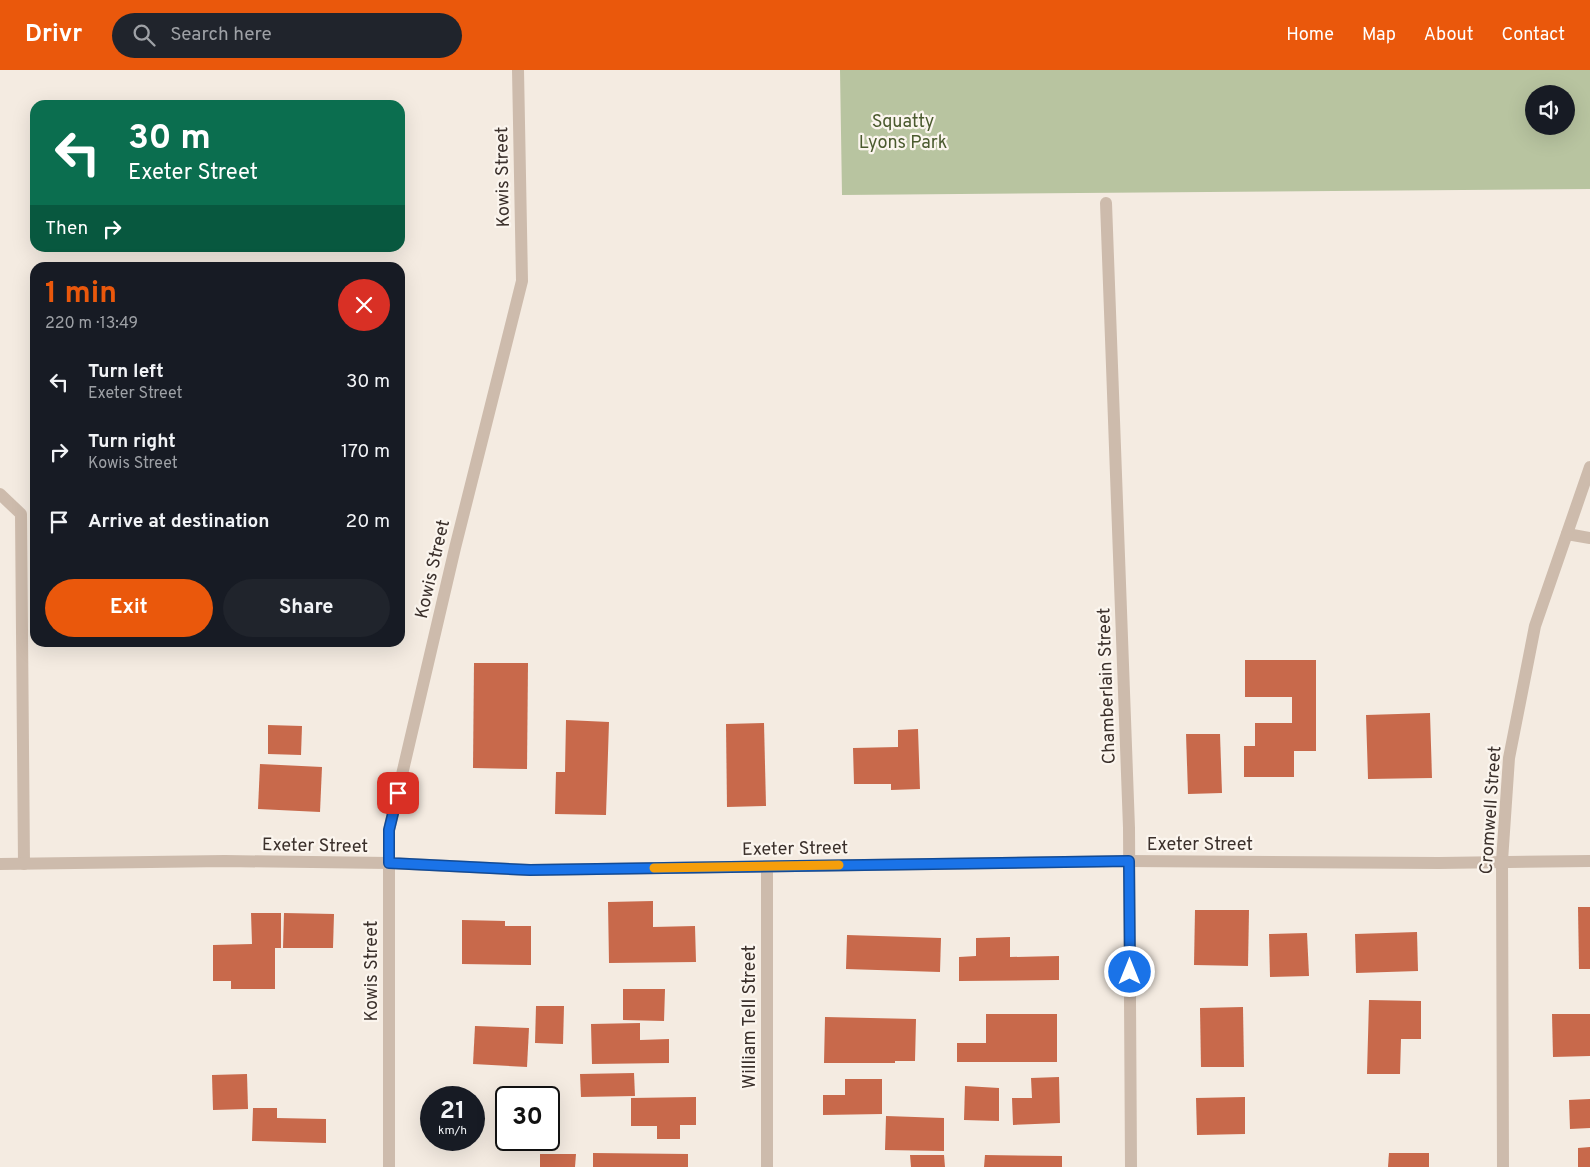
<!DOCTYPE html>
<html lang="en">
<head>
<meta charset="utf-8">
<style>
  body { margin:0; font-family:Overpass,sans-serif; background:#20242c; color:#f1f3f6; height:100vh; display:flex; flex-direction:column; font-size:19px; white-space:nowrap }
  * { box-sizing:border-box; margin:0 }
  p { font-size:16px; color:#9ea1a6 }
  .icon { flex:none; width:28px; height:28px; fill:none; stroke:currentColor; stroke-width:2; stroke-linecap:round; stroke-linejoin:round }
  .map { position:relative; flex:1; overflow:hidden }
  .side { position:absolute; left:30px; top:192px; width:375px; height:385px; display:flex; flex-direction:column; background:#171b24; border-radius:15px; box-shadow:0 5px 20px #0002 }
  .side>* { flex:none }
  .banner { position:absolute; left:30px; top:30px; width:375px; height:152px; border-radius:15px; box-shadow:0 5px 20px #0002; background:#0b6e4f; color:#fff; overflow:hidden }
  .controls { position:absolute; left:1525px; top:15px; display:grid; gap:10px }
  .controls a { display:grid; place-items:center; width:50px; height:50px; border-radius:50%; background:#171b24; box-shadow:0 5px 20px #0002; font-size:25px }
  .speed { position:absolute; left:420px; top:1016px; display:flex; gap:10px; font-size:25px; font-weight:700; text-align:center }
  .speed>* { display:grid; place-content:center; width:65px; height:65px; border-radius:50%; background:#171b24; box-shadow:0 5px 20px #0002; line-height:1 }
  .speed small { font-size:12px; font-weight:400 }
  .speed .limit { border:2px solid #111; border-radius:8px; background:#fff; color:#111 }
  .pin { position:absolute; display:grid; place-items:center; width:42px; height:42px; color:#fff; margin:-21px; border-radius:10px; box-shadow:0 2px 8px #0006 }
  .me { position:absolute; width:55px; margin:-28px; rotate:0deg; stroke-linejoin:round; filter:drop-shadow(0 0 4px #0008) }
  .turn { display:flex; align-items:center; gap:18px; height:105px; padding:0 15px; font-size:22px }
  .turn .icon { width:65px; height:65px; stroke-width:2.5 }
  .turn b { display:block; font-size:35px; line-height:42px }
  .then { display:flex; align-items:center; height:48px; padding:0 15px; background:#0003; gap:10px; font-size:19px }
  .round { display:grid; place-items:center; flex:none; width:52px; height:52px; border-radius:26px; background:#20242c }
  .head { display:flex; align-items:center; justify-content:space-between; height:85px; padding:0 15px }
  h1 { font-size:30px; font-weight:700; line-height:38px; color:#ea580c }
  .action { display:flex; gap:10px; margin-top:auto; padding:10px 15px }
  .action a { flex:1; height:58px; border-radius:30px; background:#ea580c; color:#fff; font-size:20px; font-weight:700; line-height:58px; text-align:center }
  .action a+a { background:#20242c; color:#f1f3f6 }
  ul { padding:0; list-style:none }
  li { display:flex; align-items:center; gap:15px; height:70px; padding:0 15px }
  li div { flex:1 }
  li b { display:block; font-size:19px }
  li em { font-style:normal }
  header { display:flex; align-items:center; gap:30px; box-sizing:border-box; height:70px; padding:0 25px; background:#ea580c; color:#fff }
  header strong { font-size:24px }
  nav { display:flex; gap:28px; margin-inline-start:auto; font-size:18px }
  .search { width:350px; height:45px; background:#20242c; display:flex; align-items:center; gap:12px; box-sizing:border-box; padding:0 18px; border-radius:28px; color:#9ea1a6; font-size:19px }
  .map>svg:first-child { display:block }
</style>
</head>
<body>
<header>
<strong>Drivr</strong>
<div class="search"><svg class="icon" aria-label="search" viewBox="0 0 24 24"><circle cx="10" cy="10" r="6"/><path d="M15 15l6 6"/></svg>Search here</div>
<nav><a>Home</a><a>Map</a><a>About</a><a>Contact</a></nav>
</header>
<div class="map">
<svg width="1590" height="1097" viewBox="0 0 1590 1097">
  <rect width="100%" height="100%" fill="#f4ebe1"/>
  <path fill="#b8c4a0" fill-rule="evenodd" d="M840 0H1590V119L842 125ZM1534 24H1566V56H1534Z"/>
  <g fill="#c8694b">
    <polygon points="1245,590 1316,590 1316,681 1294,681 1294,707 1244,707 1244,676 1255,676 1255,653 1292,653 1292,627 1245,627"/>
    <polygon points="474,593 528,593 527,699 473,698"/>
    <polygon points="1430,643 1432,708 1368,709 1366,645"/>
    <polygon points="566,650 609,652 606,745 555,744 556,702 565,702"/>
    <polygon points="764,653 766,736 727,737 726,654"/>
    <polygon points="268,655 302,656 301,685 268,684"/>
    <polygon points="918,659 920,719 891,720 891,714 854,714 853,678 898,677 898,660"/>
    <polygon points="1186,664 1220,664 1222,723 1188,724"/>
    <polygon points="260,694 322,697 320,742 258,739"/>
    <polygon points="653,831 653,857 695,856 696,892 609,893 608,832"/>
    <polygon points="1578,837 1590,837 1590,899 1579,899"/>
    <polygon points="1195,840 1249,840 1248,896 1194,895"/>
    <polygon points="251,843 281,843 281,878 275,878 275,919 231,919 231,911 213,911 213,875 252,874"/>
    <polygon points="284,843 334,844 333,878 283,878"/>
    <polygon points="462,850 505,851 505,856 531,856 531,895 462,894"/>
    <polygon points="1417,862 1418,901 1356,903 1355,864"/>
    <polygon points="1307,863 1309,906 1270,907 1269,864"/>
    <polygon points="847,865 941,868 940,902 846,899"/>
    <polygon points="1010,867 1010,887 1059,886 1059,910 959,911 959,887 976,886 976,868"/>
    <polygon points="623,919 665,919 664,951 623,950"/>
    <polygon points="1369,930 1421,931 1421,969 1401,969 1400,1004 1367,1004"/>
    <polygon points="536,936 564,936 563,974 535,973"/>
    <polygon points="1243,937 1244,997 1201,997 1200,938"/>
    <polygon points="986,944 1057,944 1057,992 957,992 957,973 986,973"/>
    <polygon points="1552,944 1590,944 1590,986 1553,987"/>
    <polygon points="825,947 916,949 915,991 895,991 895,993 824,993"/>
    <polygon points="640,953 640,970 669,969 669,993 592,994 591,954"/>
    <polygon points="475,956 529,958 527,997 473,994"/>
    <polygon points="634,1003 635,1026 581,1027 580,1004"/>
    <polygon points="247,1004 248,1039 213,1040 212,1005"/>
    <polygon points="1059,1007 1060,1053 1013,1055 1012,1028 1032,1028 1031,1008"/>
    <polygon points="845,1009 882,1009 882,1044 823,1045 823,1025 845,1025"/>
    <polygon points="965,1016 999,1018 999,1051 964,1050"/>
    <polygon points="696,1027 696,1055 680,1055 680,1069 657,1069 657,1056 631,1056 631,1028"/>
    <polygon points="1245,1027 1245,1064 1197,1065 1196,1028"/>
    <polygon points="1590,1029 1590,1058 1570,1059 1569,1030"/>
    <polygon points="253,1038 277,1038 277,1048 326,1049 326,1073 252,1071"/>
    <polygon points="886,1046 944,1048 944,1081 885,1080"/>
    <polygon points="1590,1077 1590,1097 1578,1097 1578,1078"/>
    <polygon points="593,1083 688,1084 688,1097 593,1097"/>
    <polygon points="1389,1083 1429,1083 1429,1097 1388,1097"/>
    <polygon points="540,1084 576,1084 575,1097 540,1097"/>
    <polygon points="910,1085 944,1085 945,1097 911,1097"/>
    <polygon points="985,1085 1062,1086 1062,1097 984,1097"/>
  </g>
  <g fill="none" stroke-linecap="round" stroke-linejoin="round">
    <g stroke="#cdbbac" stroke-width="12">
      <polyline points="0,424 21,444 24,794"/>
      <polyline points="1567,464 1590,468"/>
    </g>
    <g stroke="#cdbbac" stroke-width="12">
      <polyline points="1106,133 1129,758 1131,1097"/>
      <polyline points="389,1097 389,760 455,478 522,211 518,0"/>
      <polyline points="767,1097 767,797"/>
      <polyline points="1503,1097 1502,791 1509,688 1535,556 1590,397"/>
    </g>
    <polyline stroke="#cdbbac" stroke-width="12" points="0,794 225,791 389,793 530,800 1129,791 1439,793 1590,791"/>
  </g>
  <g fill="none" stroke-linecap="round" stroke-linejoin="round">
    <g stroke="#114b97" stroke-width="12">
      <polyline id="route" points="398,723 389,760 389,793 530,800 1129,791 1130,902"/>
    </g>
    <use href="#route" stroke="#1a73e8" stroke-width="9"/>
    <polyline stroke="#f59e0b" stroke-width="9" points="654,798 839,795"/>
  </g>
  <g text-anchor="middle" stroke-width="4.5" stroke-linejoin="round" paint-order="stroke">
    <g font-size="18" fill="#4a5a2e" stroke="#fbf5ee">
      <text x="903" y="57">Squatty<tspan x="903" dy="21">Lyons Park</tspan></text>
    </g>
    <g font-size="18" fill="#3b302b" stroke="#fbf5ee">
      <text transform="translate(502 107) rotate(-91)" y="6">Kowis Street</text>
      <text transform="translate(432 499) rotate(-77)" y="6">Kowis Street</text>
      <text transform="translate(1106 616) rotate(-92)" y="6">Chamberlain Street</text>
      <text transform="translate(1490 740) rotate(-86)" y="6">Cromwell Street</text>
      <text x="1200" y="780">Exeter Street</text>
      <text transform="translate(315 775) rotate(1)" y="6">Exeter Street</text>
      <text transform="translate(795 778) rotate(-1)" y="6">Exeter Street</text>
      <text transform="translate(371 901) rotate(-90)" y="6">Kowis Street</text>
      <text transform="translate(749 947) rotate(-90)" y="6">William Tell Street</text>
    </g>
  </g>
</svg>
<div class="controls">
<a><svg class="icon" aria-label="sound" viewBox="0 0 24 24"><path d="M4 9h4l5-4v14l-5-4H4zM17 9q2 3 0 6"/></svg></a>
</div>
<div class="speed"><div>21<small>km/h</small></div><div class="limit">30</div></div>
<div class="pin" style="left:398px;top:723px;background:#d93025"><svg class="icon" aria-label="arrive" viewBox="0 0 24 24"><path d="M6 21V4h12l-3 4 3 4H6"/></svg></div>
<svg class="me" style="left:1130px;top:902px" viewBox="-20 -20 40 40"><circle r="17" fill="#1a73e8" stroke="#fff" stroke-width="3"/><path d="M0-11L8 9 0 5-8 9z" fill="#fff"/></svg>
<div class="banner">
<div class="turn"><svg class="icon" aria-label="left" viewBox="0 0 24 24"><path d="M17 20v-9H6M10 6l-5 5 5 5"/></svg><div><b>30 m</b>Exeter Street</div></div>
<div class="then">Then<svg class="icon" aria-label="right" viewBox="0 0 24 24"><path d="M7 20v-9h11M14 6l5 5-5 5"/></svg></div>
</div>
<section class="side">
<div class="head"><div><h1>1 min</h1><p>220 m · 13:49</p></div><a class="round" style="background:#d93025;color:#fff"><svg class="icon" aria-label="close" viewBox="0 0 24 24"><path d="M6 6l12 12M18 6L6 18"/></svg></a></div>
<ul>
<li><svg class="icon" aria-label="left" viewBox="0 0 24 24"><path d="M17 20v-9H6M10 6l-5 5 5 5"/></svg><div><b>Turn left</b><p>Exeter Street</p></div><em>30 m</em></li>
<li><svg class="icon" aria-label="right" viewBox="0 0 24 24"><path d="M7 20v-9h11M14 6l5 5-5 5"/></svg><div><b>Turn right</b><p>Kowis Street</p></div><em>170 m</em></li>
<li><svg class="icon" aria-label="arrive" viewBox="0 0 24 24"><path d="M6 21V4h12l-3 4 3 4H6"/></svg><div><b>Arrive at destination</b></div><em>20 m</em></li>
</ul>
<div class="action"><a>Exit</a><a>Share</a></div>
</section>
</div>
</body>
</html>
